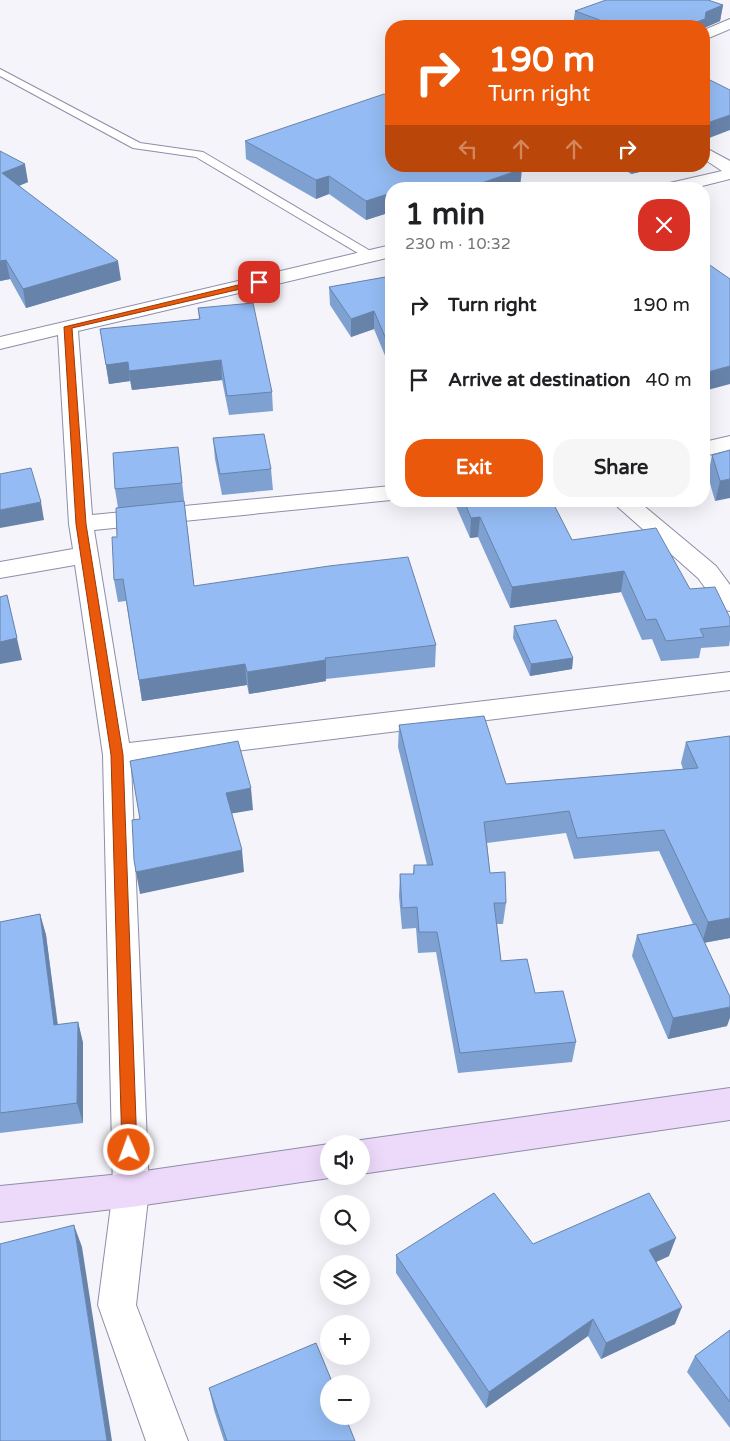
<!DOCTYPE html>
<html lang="en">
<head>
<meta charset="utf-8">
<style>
  body { margin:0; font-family:"Varela Round",sans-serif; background:#f6f6f6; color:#202124; height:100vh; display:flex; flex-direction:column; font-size:19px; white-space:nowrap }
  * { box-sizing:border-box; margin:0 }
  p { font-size:16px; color:#757577 }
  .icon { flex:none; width:28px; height:28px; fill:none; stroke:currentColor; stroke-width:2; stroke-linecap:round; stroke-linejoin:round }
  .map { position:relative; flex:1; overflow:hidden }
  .sheet { position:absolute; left:385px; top:182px; width:325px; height:325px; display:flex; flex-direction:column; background:#fff; border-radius:20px; box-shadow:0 5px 20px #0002 }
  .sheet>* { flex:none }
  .banner { position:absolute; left:385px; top:20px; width:325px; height:152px; border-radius:20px; box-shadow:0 5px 20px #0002; background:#ea580c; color:#fff; overflow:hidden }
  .tools { position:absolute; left:320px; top:1135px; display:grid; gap:10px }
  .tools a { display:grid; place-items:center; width:50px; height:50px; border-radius:50%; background:#fff; box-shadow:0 5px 20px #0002; font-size:25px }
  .pin { position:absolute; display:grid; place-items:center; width:42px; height:42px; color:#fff; margin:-21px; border-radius:10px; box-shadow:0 2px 8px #0006 }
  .me { position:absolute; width:55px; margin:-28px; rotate:358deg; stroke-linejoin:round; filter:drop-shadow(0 0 4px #0008) }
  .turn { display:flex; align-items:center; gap:18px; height:105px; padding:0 20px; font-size:22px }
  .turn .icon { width:65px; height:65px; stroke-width:2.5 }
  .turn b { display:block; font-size:35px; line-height:42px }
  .lanes { display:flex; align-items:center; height:48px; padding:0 20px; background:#0003; justify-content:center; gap:25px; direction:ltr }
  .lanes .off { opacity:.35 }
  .round { display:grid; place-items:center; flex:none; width:52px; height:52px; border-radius:20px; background:#f6f6f6 }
  .headline { display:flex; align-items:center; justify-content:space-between; height:85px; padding:0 20px }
  h1 { font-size:30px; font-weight:700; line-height:38px }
  .primary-button { display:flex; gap:10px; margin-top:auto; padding:10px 20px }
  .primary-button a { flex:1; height:58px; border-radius:20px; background:#ea580c; color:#fff; font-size:20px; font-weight:700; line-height:58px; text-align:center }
  .primary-button a+a { background:#f6f6f6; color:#202124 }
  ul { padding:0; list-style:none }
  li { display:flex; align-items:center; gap:15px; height:75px; padding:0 20px }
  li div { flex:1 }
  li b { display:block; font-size:19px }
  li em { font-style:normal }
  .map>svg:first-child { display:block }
</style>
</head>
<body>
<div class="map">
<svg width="730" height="1441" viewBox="0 0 730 1441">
  <rect width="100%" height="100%" fill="#f4f4fa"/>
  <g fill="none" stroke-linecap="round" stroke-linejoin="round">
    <g stroke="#8d8ea8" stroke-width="2">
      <polygon id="lane" points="0,69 140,143 203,152 379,256 373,260 368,259 196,157 133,148 0,76"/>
    </g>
    <g stroke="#8d8ea8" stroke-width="2">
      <g id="street">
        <polygon points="730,19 730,29 704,40 704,30"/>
        <polygon points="704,147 730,161 730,179 690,189 658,189 661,185 722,171 704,159"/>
        <polygon points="391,245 391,257 78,331 92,515 391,486 391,500 94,530 129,743 730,672 730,690 131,764 149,1190 136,1305 188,1441 146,1441 98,1305 113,1190 103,755 75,565 0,578 0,562 73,549 69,524 58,335 0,349 0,337"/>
        <polygon points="730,436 730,450 704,456 704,442"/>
        <polygon points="611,501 638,501 716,566 730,585 730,611 721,609 698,578"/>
      </g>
    </g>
    <g stroke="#8d8ea8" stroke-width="2">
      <g id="secondary">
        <polygon points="730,1088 730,1120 361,1174 361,1144 352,1144 361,1140"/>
        <polygon points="329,1144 329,1176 333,1176 329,1178 131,1207 0,1222 0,1186 131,1173"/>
      </g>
    </g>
    <use href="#lane" fill="#fff" fill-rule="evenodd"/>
    <use href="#street" fill="#fff" fill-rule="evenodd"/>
    <use href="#secondary" fill="#edd9fa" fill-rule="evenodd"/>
  </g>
  <g fill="#7fa1d1">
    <polygon points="723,5 720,21 704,28 704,26 573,26 575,11"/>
    <polygon points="245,141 520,188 518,189 391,189 391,212 366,220 329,194 316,199 246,159"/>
    <polygon points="0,151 28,182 19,186 121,280 26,308 10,279 0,281"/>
    <polygon points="619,166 665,166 631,174"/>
    <polygon points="391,276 391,370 374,329 351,337 330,305 329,287"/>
    <polygon points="198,308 272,392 273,411 229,415 222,380 132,390 130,381 109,384 100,329 199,319"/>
    <polygon points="213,438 271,469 273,490 222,495 215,459"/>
    <polygon points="178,447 194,586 436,645 435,667 326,679 326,681 249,694 247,685 142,701 126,601 118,602 114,580 117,537 118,508 115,489"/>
    <polygon points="730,450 715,501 708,476 712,455"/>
    <polygon points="456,501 552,501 572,540 690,589 730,618 730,640 729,646 701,648 699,658 661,661 652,639 642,640 621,592 510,608 478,537 470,538 456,506"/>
    <polygon points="514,626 573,658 572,669 530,676 513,638"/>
    <polygon points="399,725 506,784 683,769 681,763 686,742 730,736 730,938 704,943 727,1026 668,1039 632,956 637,935 693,924 659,851 574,859 566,833 487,843 490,873 506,903 503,924 497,924 501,961 535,993 576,1042 572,1062 458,1073 436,952 418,953 416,928 402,929 399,896 400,874 413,874 414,865 427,865 398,747"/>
    <polygon points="40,914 46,935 58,1025 78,1022 83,1043 83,1123 0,1133 0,922"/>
    <polygon points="533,1244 669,1256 656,1262 675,1324 601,1359 588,1336 486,1408 396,1273 396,1255"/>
    <polygon points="730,1330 730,1428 687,1372 695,1356"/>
    <polygon points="209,1388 355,1441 224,1441 214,1410"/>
  </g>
  <g fill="#6883aa">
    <polygon points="723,5 720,21 704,28 704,26 685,26 706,12"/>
    <polygon points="730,115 730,130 704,140 704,124"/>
    <polygon points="25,164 28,182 6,191 2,173"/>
    <polygon points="632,166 665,166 631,174"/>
    <polygon points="522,169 520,188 518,189 464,189"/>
    <polygon points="329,176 329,194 316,199 316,180"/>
    <polygon points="391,193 391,212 366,220 366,201"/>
    <polygon points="6,260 10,279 0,281 0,261"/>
    <polygon points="118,261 121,280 26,308 23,289"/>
    <polygon points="374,311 374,329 351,337 351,319"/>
    <polygon points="221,360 222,380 132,390 129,371"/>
    <polygon points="128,362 130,381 109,384 106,365"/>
    <polygon points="730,366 730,384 704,391 704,373"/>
    <polygon points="730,479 730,498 715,501 720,481"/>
    <polygon points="41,502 44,520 0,528 0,510"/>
    <polygon points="480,517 478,537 470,538 471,518"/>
    <polygon points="624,571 621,592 510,608 512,587"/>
    <polygon points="7,595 22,660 0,664 0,642"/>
    <polygon points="573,658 572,669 530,676 531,664"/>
    <polygon points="326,660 326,681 249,694 247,672"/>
    <polygon points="245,664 247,685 142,701 139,680"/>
    <polygon points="251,788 253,810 229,814 226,793"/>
    <polygon points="242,850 244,872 140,894 136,872"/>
    <polygon points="40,914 46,935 60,1045 54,1025"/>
    <polygon points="730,918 730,938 702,943 708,922"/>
    <polygon points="730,1007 730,1018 727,1026 668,1039 673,1018"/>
    <polygon points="78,1022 83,1043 83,1123 77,1103"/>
    <polygon points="74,1225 82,1247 112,1441 107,1441"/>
    <polygon points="676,1238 669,1256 643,1268 649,1250"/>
    <polygon points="682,1307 675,1324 601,1359 606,1343"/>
    <polygon points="593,1319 588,1336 486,1408 489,1392"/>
  </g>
  <g fill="#94bbf3" stroke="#6883aa">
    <polygon points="606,0 708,0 723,5 706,12 705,19 685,26 616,26 575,11"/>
    <polygon points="704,77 730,90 730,115 704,124"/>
    <polygon points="384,94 391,98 391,166 516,166 522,169 464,189 411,189 410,187 405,189 391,189 391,193 366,201 329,176 316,180 245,141"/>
    <polygon points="0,151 25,164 2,173 118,261 23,289 6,260 0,261"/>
    <polygon points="704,261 730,279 730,366 704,373"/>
    <polygon points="391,276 391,351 374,311 351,319 329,287"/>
    <polygon points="253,303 272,392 227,396 221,360 129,371 128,362 106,365 100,329 200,319 198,308"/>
    <polygon points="264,434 271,469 220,474 213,438"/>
    <polygon points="178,447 182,483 115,489 113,453"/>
    <polygon points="730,450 730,479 720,481 712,455"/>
    <polygon points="31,468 41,502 0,510 0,474"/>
    <polygon points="184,501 194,586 329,566 408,557 436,645 325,658 326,660 247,672 245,664 139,680 123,579 114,580 112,537 117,537 116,508"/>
    <polygon points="464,501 552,501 572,540 656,528 690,589 715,587 730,618 730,626 700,629 704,637 666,641 656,619 646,620 624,571 512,587 480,517 471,518"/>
    <polygon points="7,595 17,638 0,642 0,597"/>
    <polygon points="556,620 573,658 531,664 514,626"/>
    <polygon points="484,716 506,784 698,768 686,742 730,736 730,918 708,922 664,830 577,838 569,811 484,822 490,873 505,872 506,903 494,903 501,961 527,959 535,993 563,991 576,1042 460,1053 437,932 419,932 417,907 402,908 400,874 414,874 414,865 433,865 399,725"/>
    <polygon points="238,741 251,788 226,793 242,850 136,872 134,860 132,820 140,819 130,761"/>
    <polygon points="40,914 54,1025 78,1022 77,1103 0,1113 0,922"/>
    <polygon points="696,924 730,997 730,1007 673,1018 637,935"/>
    <polygon points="494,1193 533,1244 649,1193 676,1238 649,1250 682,1307 606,1343 593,1319 489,1392 396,1255"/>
    <polygon points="74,1225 107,1441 0,1441 0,1244"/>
    <polygon points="730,1330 730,1402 695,1356"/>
    <polygon points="316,1343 333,1384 329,1384 329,1416 345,1416 355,1441 227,1441 209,1388"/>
  </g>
  <polygon fill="#ea580c" stroke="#983908" points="259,280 262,281 262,284 72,328 86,524 123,755 137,1150 135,1155 129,1157 124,1155 122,1150 111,755 76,524 64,327"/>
</svg>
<div class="tools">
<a><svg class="icon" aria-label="sound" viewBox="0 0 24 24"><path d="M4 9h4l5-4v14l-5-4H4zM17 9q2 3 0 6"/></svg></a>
<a><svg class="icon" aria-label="search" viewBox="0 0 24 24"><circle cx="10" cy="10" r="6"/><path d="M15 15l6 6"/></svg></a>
<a><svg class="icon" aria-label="layers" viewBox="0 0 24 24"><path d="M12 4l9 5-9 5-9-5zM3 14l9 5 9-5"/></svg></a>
<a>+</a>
<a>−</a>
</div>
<div class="pin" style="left:259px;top:282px;background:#d93025"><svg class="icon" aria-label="arrive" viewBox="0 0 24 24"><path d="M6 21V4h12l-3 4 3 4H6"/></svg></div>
<svg class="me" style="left:129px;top:1150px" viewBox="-20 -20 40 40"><circle r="17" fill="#ea580c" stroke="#fff" stroke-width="3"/><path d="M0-11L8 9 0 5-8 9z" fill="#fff"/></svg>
<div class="banner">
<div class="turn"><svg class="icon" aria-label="right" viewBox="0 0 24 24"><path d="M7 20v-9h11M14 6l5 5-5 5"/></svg><div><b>190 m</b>Turn right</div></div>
<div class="lanes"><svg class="icon off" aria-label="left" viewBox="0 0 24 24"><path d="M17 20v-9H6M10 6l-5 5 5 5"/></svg><svg class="icon off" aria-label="ahead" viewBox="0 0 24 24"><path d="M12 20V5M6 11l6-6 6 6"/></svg><svg class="icon off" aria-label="ahead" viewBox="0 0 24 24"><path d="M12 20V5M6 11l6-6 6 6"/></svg><svg class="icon" aria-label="right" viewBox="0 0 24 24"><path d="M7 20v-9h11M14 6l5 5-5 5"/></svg></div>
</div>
<section class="sheet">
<div class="headline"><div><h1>1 min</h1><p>230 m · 10:32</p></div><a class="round" style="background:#d93025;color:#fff"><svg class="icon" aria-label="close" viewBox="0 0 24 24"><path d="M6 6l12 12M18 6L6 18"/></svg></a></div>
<ul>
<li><svg class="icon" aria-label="right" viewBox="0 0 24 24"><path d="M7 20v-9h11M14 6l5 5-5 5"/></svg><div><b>Turn right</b></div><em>190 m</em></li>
<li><svg class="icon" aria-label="arrive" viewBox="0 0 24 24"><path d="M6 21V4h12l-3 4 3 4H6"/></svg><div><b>Arrive at destination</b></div><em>40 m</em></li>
</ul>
<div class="primary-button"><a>Exit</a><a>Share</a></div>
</section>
</div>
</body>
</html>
